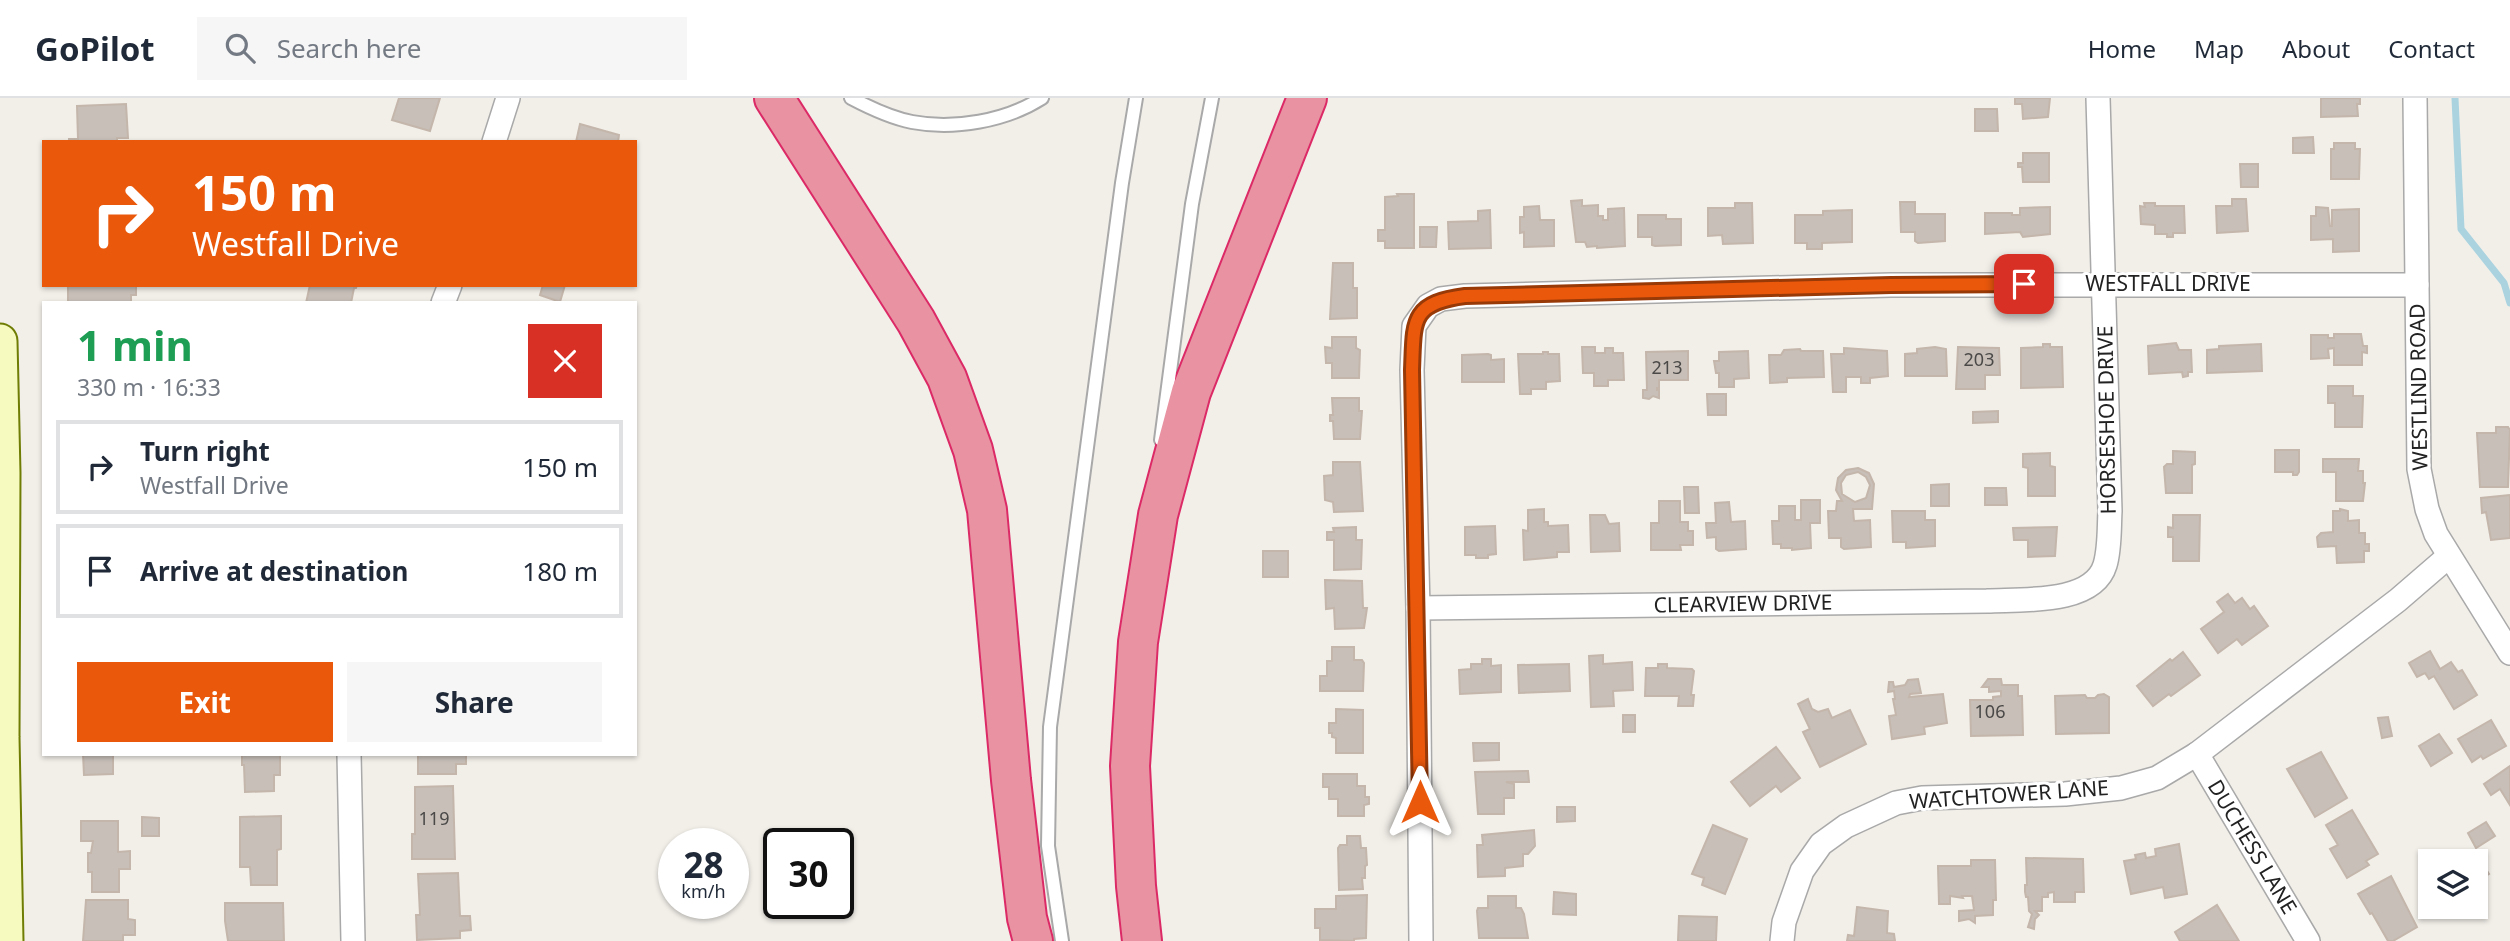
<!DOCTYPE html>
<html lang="en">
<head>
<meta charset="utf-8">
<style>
  body { margin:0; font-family:"Noto Sans",sans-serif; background:#f6f6f7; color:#1f2937; height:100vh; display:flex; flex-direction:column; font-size:26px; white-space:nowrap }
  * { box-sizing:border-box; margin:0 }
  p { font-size:23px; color:#747a83 }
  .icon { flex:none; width:38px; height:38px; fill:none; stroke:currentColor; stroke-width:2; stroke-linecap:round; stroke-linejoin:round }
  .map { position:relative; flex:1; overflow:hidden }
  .details { position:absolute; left:42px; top:203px; width:595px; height:455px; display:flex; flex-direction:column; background:#fff; border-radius:0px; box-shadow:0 2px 5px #0004 }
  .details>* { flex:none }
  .guide { position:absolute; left:42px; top:42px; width:595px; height:147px; border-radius:0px; box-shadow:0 2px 5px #0004; background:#ea580c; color:#fff; overflow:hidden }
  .controls { position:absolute; left:2418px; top:751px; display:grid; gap:14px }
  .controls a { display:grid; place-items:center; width:70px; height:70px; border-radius:0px; background:#fff; box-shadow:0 2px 5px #0004; font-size:35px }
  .speed { position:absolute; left:658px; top:730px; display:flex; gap:14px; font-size:35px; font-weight:700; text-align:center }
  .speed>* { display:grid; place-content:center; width:91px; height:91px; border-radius:50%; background:#fff; box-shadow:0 2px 5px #0004; line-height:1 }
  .speed small { font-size:18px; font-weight:400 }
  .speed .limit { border:4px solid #111; border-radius:10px; background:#fff; color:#111 }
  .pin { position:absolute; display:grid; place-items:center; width:60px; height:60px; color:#fff; margin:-30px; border-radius:14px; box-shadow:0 4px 10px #0006 }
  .me { position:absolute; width:77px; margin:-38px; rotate:0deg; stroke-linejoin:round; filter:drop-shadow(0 0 5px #0008) }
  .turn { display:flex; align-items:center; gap:24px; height:147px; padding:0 35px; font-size:32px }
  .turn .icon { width:91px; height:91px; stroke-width:2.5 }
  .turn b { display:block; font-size:49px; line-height:60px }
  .round { display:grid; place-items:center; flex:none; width:74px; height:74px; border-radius:0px; background:#f6f6f7 }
  .overview { display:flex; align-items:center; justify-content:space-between; height:119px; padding:0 35px }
  h1 { font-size:42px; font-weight:700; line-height:52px; color:#1e9e55 }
  .primary-button { display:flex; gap:14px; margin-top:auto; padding:14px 35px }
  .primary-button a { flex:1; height:80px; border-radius:0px; background:#ea580c; color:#fff; font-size:28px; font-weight:700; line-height:80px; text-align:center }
  .primary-button a+a { background:#f6f6f7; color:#1f2937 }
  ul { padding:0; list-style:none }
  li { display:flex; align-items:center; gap:21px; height:94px; margin:0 14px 10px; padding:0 21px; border:4px solid #e0e1e3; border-radius:0px }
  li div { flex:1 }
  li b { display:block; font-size:26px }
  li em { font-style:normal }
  header { display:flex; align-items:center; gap:42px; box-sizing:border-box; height:98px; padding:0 35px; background:#fff; border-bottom:2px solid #e0e1e3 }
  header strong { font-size:33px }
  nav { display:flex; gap:38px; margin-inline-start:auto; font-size:24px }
  .search { width:490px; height:63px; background:#f6f6f7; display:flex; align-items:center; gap:18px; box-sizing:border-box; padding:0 24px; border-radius:0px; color:#747a83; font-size:26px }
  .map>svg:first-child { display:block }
</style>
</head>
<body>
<header>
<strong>GoPilot</strong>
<div class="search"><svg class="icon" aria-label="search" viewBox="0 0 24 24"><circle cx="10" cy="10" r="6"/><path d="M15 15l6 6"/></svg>Search here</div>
<nav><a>Home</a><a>Map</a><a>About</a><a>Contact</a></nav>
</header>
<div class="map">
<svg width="2510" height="843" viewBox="0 0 2510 843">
  <rect width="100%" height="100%" fill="#f2efe9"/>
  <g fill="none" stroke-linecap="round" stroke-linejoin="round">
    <polyline stroke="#aad3df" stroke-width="7" points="2455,0 2461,131 2504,185 2510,205"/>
  </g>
  <g fill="#c7bfb8" stroke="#c4b6ab" stroke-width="2" fill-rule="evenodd">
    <polygon points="399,0 440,0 430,33 392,22"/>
    <polygon points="2015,0 2050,0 2048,19 2023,21 2022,6 2015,6"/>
    <polygon points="2321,0 2360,0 2360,6 2357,6 2358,18 2321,19"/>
    <polygon points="126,6 128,40 117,40 117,44 69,44 69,41 78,41 77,8"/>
    <polygon points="1975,11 1997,11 1998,33 1975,33"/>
    <polygon points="580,26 619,37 618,44 576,44"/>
    <polygon points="2313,39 2314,55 2293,55 2293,40"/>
    <polygon points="2334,45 2355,45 2355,51 2360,51 2359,81 2331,81 2331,51 2334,51"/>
    <polygon points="2023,55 2049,55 2049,84 2023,84 2022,69 2018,69 2018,65 2023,65"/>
    <polygon points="2240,66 2258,66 2258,89 2241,89"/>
    <polygon points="1397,96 1414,96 1414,150 1385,150 1385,143 1378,143 1378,132 1385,132 1385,99 1398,98"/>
    <polygon points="2232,101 2246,101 2248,133 2217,135 2216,108 2232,108"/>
    <polygon points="1582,102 1582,108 1598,107 1598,118 1603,118 1603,122 1608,122 1608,111 1624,110 1625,148 1597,150 1597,148 1587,149 1585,144 1576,144 1571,103"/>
    <polygon points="1900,104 1915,104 1915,116 1945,116 1945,143 1918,145 1915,143 1915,134 1901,134"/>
    <polygon points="1735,105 1752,105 1753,145 1723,146 1722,137 1708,138 1708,110 1735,110"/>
    <polygon points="2144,105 2155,105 2155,108 2184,108 2185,135 2173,135 2173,139 2167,139 2167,136 2155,136 2155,127 2141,126 2140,108 2145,109"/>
    <polygon points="1539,108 1540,122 1554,122 1554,148 1524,149 1524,134 1520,135 1520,119 1524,119 1524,109"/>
    <polygon points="2050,109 2050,136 2023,139 2020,134 1985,136 1985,115 2012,115 2012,117 2020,117 2020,110"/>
    <polygon points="2316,109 2328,110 2330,128 2332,128 2332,112 2359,111 2359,153 2333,154 2333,141 2311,142 2311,118 2316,118"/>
    <polygon points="1490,112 1491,150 1449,151 1448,124 1478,123 1478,113"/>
    <polygon points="1852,112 1852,144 1822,145 1822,151 1807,151 1807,145 1795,145 1795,117 1823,117 1823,113"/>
    <polygon points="1638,117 1666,117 1666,121 1681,121 1681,147 1655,148 1652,147 1652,139 1638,139"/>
    <polygon points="1420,129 1437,129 1436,149 1420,149"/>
    <polygon points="1333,165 1353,165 1353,190 1357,190 1357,220 1330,221"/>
    <polygon points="68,187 136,187 136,197 131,197 131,205 68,205"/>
    <polygon points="310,187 357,187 356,190 354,190 351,205 306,205"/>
    <polygon points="543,187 565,187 560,204 540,197"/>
    <polygon points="2334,236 2361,236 2363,248 2367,248 2367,255 2362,254 2362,267 2334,267 2334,250 2328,251 2329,260 2311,261 2311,237 2328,237 2328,240 2334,240"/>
    <polygon points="1332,239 1356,239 1356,250 1360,252 1359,280 1332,280 1332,265 1326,265 1325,249 1332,250"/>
    <polygon points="2176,245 2179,252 2191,252 2192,274 2188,274 2188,278 2183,279 2182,274 2149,276 2148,248"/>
    <polygon points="2043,246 2050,246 2050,249 2062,249 2063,289 2021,290 2021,250 2043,249"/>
    <polygon points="2261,246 2262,273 2207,275 2207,252 2219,251 2219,248"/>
    <polygon points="1582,249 1595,249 1595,255 1605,255 1605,250 1613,250 1613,255 1623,255 1624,282 1608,282 1608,288 1594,288 1594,275 1583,275"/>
    <polygon points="1935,249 1946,251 1947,278 1905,278 1905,256 1917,255 1917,251"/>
    <polygon points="1958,249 1999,250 2000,277 1985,277 1985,291 1956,291"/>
    <polygon points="1844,250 1887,253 1888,278 1870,280 1870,285 1861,285 1861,279 1846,279 1846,294 1833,294 1831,256 1844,256"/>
    <polygon points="1800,251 1801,253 1823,253 1824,279 1787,280 1787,284 1770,285 1769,257 1781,257 1784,252"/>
    <polygon points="1688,253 1688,282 1659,282 1659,290 1657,290 1657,292 1659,292 1659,300 1653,298 1649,301 1643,300 1643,292 1647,292 1646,254"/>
    <polygon points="1748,253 1749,280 1734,281 1734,289 1719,289 1719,275 1716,275 1714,263 1719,263 1719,254"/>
    <polygon points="1543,254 1548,254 1548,256 1559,256 1560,283 1546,284 1546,291 1531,291 1531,296 1520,296 1518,256 1543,256"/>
    <polygon points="1488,256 1491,257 1491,262 1504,261 1504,284 1462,284 1462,257"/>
    <polygon points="2328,288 2353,288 2353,298 2363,298 2362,329 2335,329 2335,305 2328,305"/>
    <polygon points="1707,296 1726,296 1726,317 1708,317"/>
    <polygon points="1332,300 1359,300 1359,313 1362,313 1360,341 1334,341 1333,323 1330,323 1330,317 1333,317"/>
    <polygon points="1998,313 1998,324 1973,325 1973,314"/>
    <polygon points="2496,329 2508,329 2510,332 2508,389 2480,389 2477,335 2496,335"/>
    <polygon points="2275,352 2299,352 2299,374 2297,377 2293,377 2293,374 2275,374"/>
    <polygon points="2173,353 2195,354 2195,366 2192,367 2192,395 2166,395 2164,369 2167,366 2173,366"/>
    <polygon points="2050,355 2050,368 2055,369 2055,398 2028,398 2028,370 2023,369 2023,356"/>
    <polygon points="2323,361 2359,361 2358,373 2363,373 2363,385 2365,385 2363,403 2336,403 2336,374 2323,374"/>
    <polygon points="1333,364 1360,364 1363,413 1334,414 1333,404 1325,402 1324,378 1333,377"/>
    <path d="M1858 370 1869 375 1874 386 1872 411H1853L1854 423 1870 422 1871 449 1844 451 1841 449V440H1829L1828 413H1836L1837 403H1842L1836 392 1838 380 1846 372ZM1858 374 1866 379 1870 387 1866 400 1855 404 1842 396 1841 385 1846 377Z"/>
    <polygon points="1949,386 1949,408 1931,408 1931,387"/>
    <polygon points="1684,389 1698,389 1699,415 1685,415"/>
    <polygon points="1985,390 2006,390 2007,407 1985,407"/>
    <polygon points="2510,397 2510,440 2491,442 2486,414 2482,415 2481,400"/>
    <polygon points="1801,402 1820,402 1820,425 1810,425 1811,450 1792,452 1792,450 1781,450 1781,446 1773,446 1772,423 1779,423 1779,408 1795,408 1795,422 1801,422"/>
    <polygon points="1659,403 1680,403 1680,424 1688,424 1688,433 1693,433 1693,447 1680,447 1681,452 1651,452 1651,425 1659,425"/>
    <polygon points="1729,404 1731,424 1745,423 1746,451 1719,453 1716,451 1716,439 1707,440 1706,425 1716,425 1715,405"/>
    <polygon points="1544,411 1544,424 1548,424 1548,428 1568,427 1569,454 1557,454 1557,459 1524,462 1523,432 1528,433 1528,412"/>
    <polygon points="2340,411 2348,413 2348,423 2359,422 2359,435 2365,435 2365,446 2369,446 2369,453 2364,453 2364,464 2337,465 2336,448 2318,449 2317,439 2321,435 2333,434 2333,413 2340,413"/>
    <polygon points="1892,413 1925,413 1925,422 1935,422 1935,448 1906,450 1906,444 1893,444"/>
    <polygon points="1590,417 1605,417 1609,426 1619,425 1620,453 1591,454"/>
    <polygon points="2173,417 2200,417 2199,463 2173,463 2173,439 2168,439 2168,429 2173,430"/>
    <polygon points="1495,428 1496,456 1488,457 1488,460 1476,460 1476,457 1465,457 1465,429"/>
    <polygon points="1356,429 1356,442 1362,442 1361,471 1334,472 1334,442 1327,442 1327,434 1334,434 1333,430"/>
    <polygon points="2057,429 2055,458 2028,459 2028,442 2014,442 2013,430"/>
    <rect x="1263" y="453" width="25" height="26"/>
    <polygon points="1325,482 1362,483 1363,510 1367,510 1364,530 1335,531 1334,510 1326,511"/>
    <polygon points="2228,496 2235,505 2242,500 2250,511 2254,508 2268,528 2242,547 2237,541 2218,555 2201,531 2224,514 2217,504"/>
    <polygon points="1332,549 1354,549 1354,562 1362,562 1364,565 1363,593 1320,593 1320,578 1327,578 1327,563 1332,563"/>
    <polygon points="2430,553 2440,571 2451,564 2458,574 2462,572 2477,597 2454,611 2434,578 2429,581 2425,575 2417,579 2409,565"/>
    <polygon points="2183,554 2200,577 2171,598 2169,596 2153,608 2137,588 2170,561 2172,563"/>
    <polygon points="1603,557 1603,566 1632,564 1633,592 1613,593 1614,608 1591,609 1589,558"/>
    <polygon points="1482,561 1491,561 1491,568 1501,567 1501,594 1460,596 1459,572 1471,571 1471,566 1482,566"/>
    <polygon points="1569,566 1570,593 1519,595 1518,567"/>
    <polygon points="1658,566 1667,566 1667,570 1692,571 1694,573 1691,597 1694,597 1693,608 1678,608 1679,598 1645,598 1646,570 1658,570"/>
    <polygon points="1918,581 1921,595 1910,596 1909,599 1943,596 1947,625 1924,629 1925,636 1892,641 1889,618 1896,617 1893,601 1895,601 1894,593 1888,594 1889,584 1893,584 1894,589 1905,587 1908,582"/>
    <polygon points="1988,581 2001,581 2002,587 2018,587 2018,598 2022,598 2023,637 1971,638 1970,602 1993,602 1993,599 2001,598 2001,593 1989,594 1989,589 1982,589"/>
    <polygon points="2104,596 2109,599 2109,635 2056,636 2055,598 2085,597 2087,600 2095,600 2098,597"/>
    <polygon points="1808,601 1812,611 1818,614 1828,611 1832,620 1850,612 1866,646 1820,669 1803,634 1810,631 1798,606"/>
    <polygon points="1336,611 1363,612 1363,655 1336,655 1336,640 1332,639 1332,635 1329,635 1329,625 1336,625"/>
    <rect x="1623" y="617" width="12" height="17"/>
    <polygon points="2388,619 2392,638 2382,640 2378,620"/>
    <polygon points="2491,622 2506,648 2483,661 2481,658 2472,664 2458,641"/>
    <polygon points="2439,636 2452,655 2431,668 2419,648"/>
    <polygon points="1473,645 1499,645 1499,662 1474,663"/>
    <polygon points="1776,649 1800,680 1781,694 1776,688 1750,708 1731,684"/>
    <polygon points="2321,654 2347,700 2315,719 2287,671"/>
    <polygon points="83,656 113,656 113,676 84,677"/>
    <polygon points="242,656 280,656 280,677 274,677 274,693 245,694 244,667 242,667"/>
    <polygon points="418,656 466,656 466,666 456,666 456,676 418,676"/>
    <polygon points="2510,668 2510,707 2500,691 2491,697 2484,686"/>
    <polygon points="1528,673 1529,684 1506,684 1514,686 1514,700 1504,700 1504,716 1478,716 1475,674"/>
    <polygon points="1323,676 1357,676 1357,688 1365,688 1365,699 1369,699 1369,706 1364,707 1364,718 1338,718 1338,701 1329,701 1329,689 1323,689"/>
    <polygon points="453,688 455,761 412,761 412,736 415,736 415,689"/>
    <polygon points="1557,709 1575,709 1575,723 1557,724"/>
    <polygon points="2352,712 2378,756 2366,763 2369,767 2347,780 2330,751 2338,747 2326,727"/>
    <polygon points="281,718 281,751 277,752 277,787 251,787 250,769 240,769 240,719"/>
    <polygon points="142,719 159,720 159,738 142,738"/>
    <polygon points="81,723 118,723 118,754 130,753 130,771 119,771 119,794 92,794 92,774 88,774 88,755 91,755 93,743 81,743"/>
    <polygon points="2486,724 2495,738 2476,750 2468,735"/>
    <polygon points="1713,727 1747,741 1725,796 1702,787 1704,780 1692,776"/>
    <polygon points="1534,732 1535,748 1528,756 1523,756 1523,768 1505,770 1505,778 1478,779 1477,747 1483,747 1482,737"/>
    <polygon points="1347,738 1360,738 1361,750 1366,750 1367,767 1365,768 1365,780 1362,780 1363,791 1339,792 1338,750 1340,747 1347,747"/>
    <polygon points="2179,746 2187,796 2165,800 2163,789 2131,796 2124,763 2136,761 2135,757 2145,755 2146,760 2156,758 2155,751"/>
    <polygon points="2026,760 2083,761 2084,794 2075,794 2075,804 2054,804 2054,794 2048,795 2048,799 2042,799 2042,813 2035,813 2039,817 2035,821 2034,831 2028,829 2032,816 2029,813 2028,799 2026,799 2025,794 2025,787 2027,787"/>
    <polygon points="2479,760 2489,776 2476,784 2476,763 2474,763"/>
    <polygon points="1971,762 1995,762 1996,802 1993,802 1993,817 1975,818 1975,825 1969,821 1959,823 1959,813 1974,812 1972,798 1962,798 1963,800 1950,798 1950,806 1939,806 1938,768 1971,768"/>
    <polygon points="458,775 460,818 470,818 471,832 460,833 460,840 417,842 416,817 420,817 418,776"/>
    <polygon points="2391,778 2417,829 2393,843 2388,843 2372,815 2370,816 2358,796"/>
    <polygon points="1554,794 1576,796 1576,817 1553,816"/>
    <polygon points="1367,797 1366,840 1354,841 1354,843 1320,842 1320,830 1315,830 1315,811 1336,811 1336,798"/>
    <polygon points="1488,798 1516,798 1516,810 1521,810 1524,816 1528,840 1479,840 1477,813 1478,810 1488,810"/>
    <polygon points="86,802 128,802 128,821 135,822 135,837 123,837 123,843 83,843"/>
    <polygon points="225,805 283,805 284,843 228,843 225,823"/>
    <polygon points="2217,807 2239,843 2180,843 2175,834"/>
    <polygon points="1857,809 1888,813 1887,835 1894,836 1895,843 1847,843 1848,837 1854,838"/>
    <polygon points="1679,818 1717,819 1716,843 1678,843"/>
  </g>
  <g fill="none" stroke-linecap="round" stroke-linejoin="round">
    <g stroke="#a9a9a9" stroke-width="16">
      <g id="lane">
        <path d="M851 0C870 10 891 20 912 24 954 32 1006 23 1042 0"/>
        <polyline points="1161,342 1192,106 1212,0"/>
        <polyline points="1062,843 1048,748 1050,629 1122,85 1136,0"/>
      </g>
    </g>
    <g stroke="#a9a9a9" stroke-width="26">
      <g id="street">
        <polyline points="2415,0 2419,371 2427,411 2436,436 2510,555"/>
        <polyline points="494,44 508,0"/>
        <polyline points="443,205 450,187"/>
        <path d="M1418 510 1987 503C2021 501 2093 507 2105 467 2110 451 2109 430 2110 413L2098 0"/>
        <polyline points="349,656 353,843"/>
        <polyline points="2197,656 2308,843"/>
        <polyline points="1421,843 1418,510 1412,272 1414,228 1428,208 1441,201 1465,198 1891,187 2417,187"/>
        <polyline points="1782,843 1784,824 1802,773 1821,746 1846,728 1896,705 1922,700 2065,696 2121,690 2157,680 2197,656 2398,502 2449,458"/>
      </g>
    </g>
    <g stroke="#707d05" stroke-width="37">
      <polyline id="secondary" points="0,243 3,375 2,639 6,843"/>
    </g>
    <g stroke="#dc2a67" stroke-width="42">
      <g id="highway">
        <polyline points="774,0 916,223 947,280 973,352 987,412 1011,682 1027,820 1033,843"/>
        <polyline points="1142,843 1136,788 1130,668 1138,544 1158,417 1191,294 1307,0"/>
      </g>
    </g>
    <use href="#lane" stroke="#fff" stroke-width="12"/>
    <use href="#street" stroke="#fff" stroke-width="23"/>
    <use href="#secondary" stroke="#f7fabf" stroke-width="33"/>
    <use href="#highway" stroke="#e892a2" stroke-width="38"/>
  </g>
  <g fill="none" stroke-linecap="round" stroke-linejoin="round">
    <g stroke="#983908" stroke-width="18">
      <path id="route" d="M1420 704 1412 272C1414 223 1410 205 1465 198L1891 187 2024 186"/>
    </g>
    <use href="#route" stroke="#ea580c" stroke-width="12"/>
  </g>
  <g text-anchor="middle" stroke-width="6" stroke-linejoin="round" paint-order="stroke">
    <g font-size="18" fill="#4b4948">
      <text x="1979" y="268">203</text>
      <text x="1667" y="276">213</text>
      <text x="1990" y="620">106</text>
      <text x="434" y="727">119</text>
    </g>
    <g font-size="21" fill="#222" stroke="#fff">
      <text x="2168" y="193">WESTFALL DRIVE</text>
      <text transform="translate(2419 289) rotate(-91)" y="7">WESTLIND ROAD</text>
      <text transform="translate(2107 322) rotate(-91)" y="7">HORSESHOE DRIVE</text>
      <text transform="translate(1743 506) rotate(-1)" y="7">CLEARVIEW DRIVE</text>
      <text transform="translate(2009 697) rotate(-4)" y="7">WATCHTOWER LANE</text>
      <text transform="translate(2252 749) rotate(59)" y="7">DUCHESS LANE</text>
    </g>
  </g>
</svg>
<div class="controls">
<a><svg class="icon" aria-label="layers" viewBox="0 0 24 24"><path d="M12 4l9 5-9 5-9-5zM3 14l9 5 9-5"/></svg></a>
</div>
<div class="speed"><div>28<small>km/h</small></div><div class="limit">30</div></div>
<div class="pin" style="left:2024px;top:186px;background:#d93025"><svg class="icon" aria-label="arrive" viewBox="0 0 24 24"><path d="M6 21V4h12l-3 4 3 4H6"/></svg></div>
<svg class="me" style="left:1420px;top:704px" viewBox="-20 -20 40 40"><path d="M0-17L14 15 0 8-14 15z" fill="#ea580c" stroke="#fff" stroke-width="4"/></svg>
<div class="guide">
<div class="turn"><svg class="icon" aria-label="right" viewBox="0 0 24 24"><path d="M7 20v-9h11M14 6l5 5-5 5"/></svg><div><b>150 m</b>Westfall Drive</div></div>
</div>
<section class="details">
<div class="overview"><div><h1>1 min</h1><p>330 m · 16:33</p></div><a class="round" style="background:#d93025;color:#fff"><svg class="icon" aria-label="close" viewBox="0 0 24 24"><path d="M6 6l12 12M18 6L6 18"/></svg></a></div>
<ul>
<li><svg class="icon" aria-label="right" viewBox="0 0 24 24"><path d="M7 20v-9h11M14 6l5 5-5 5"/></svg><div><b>Turn right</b><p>Westfall Drive</p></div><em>150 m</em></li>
<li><svg class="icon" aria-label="arrive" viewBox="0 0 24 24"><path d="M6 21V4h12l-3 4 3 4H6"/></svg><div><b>Arrive at destination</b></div><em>180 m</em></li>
</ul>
<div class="primary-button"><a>Exit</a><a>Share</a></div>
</section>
</div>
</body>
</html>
